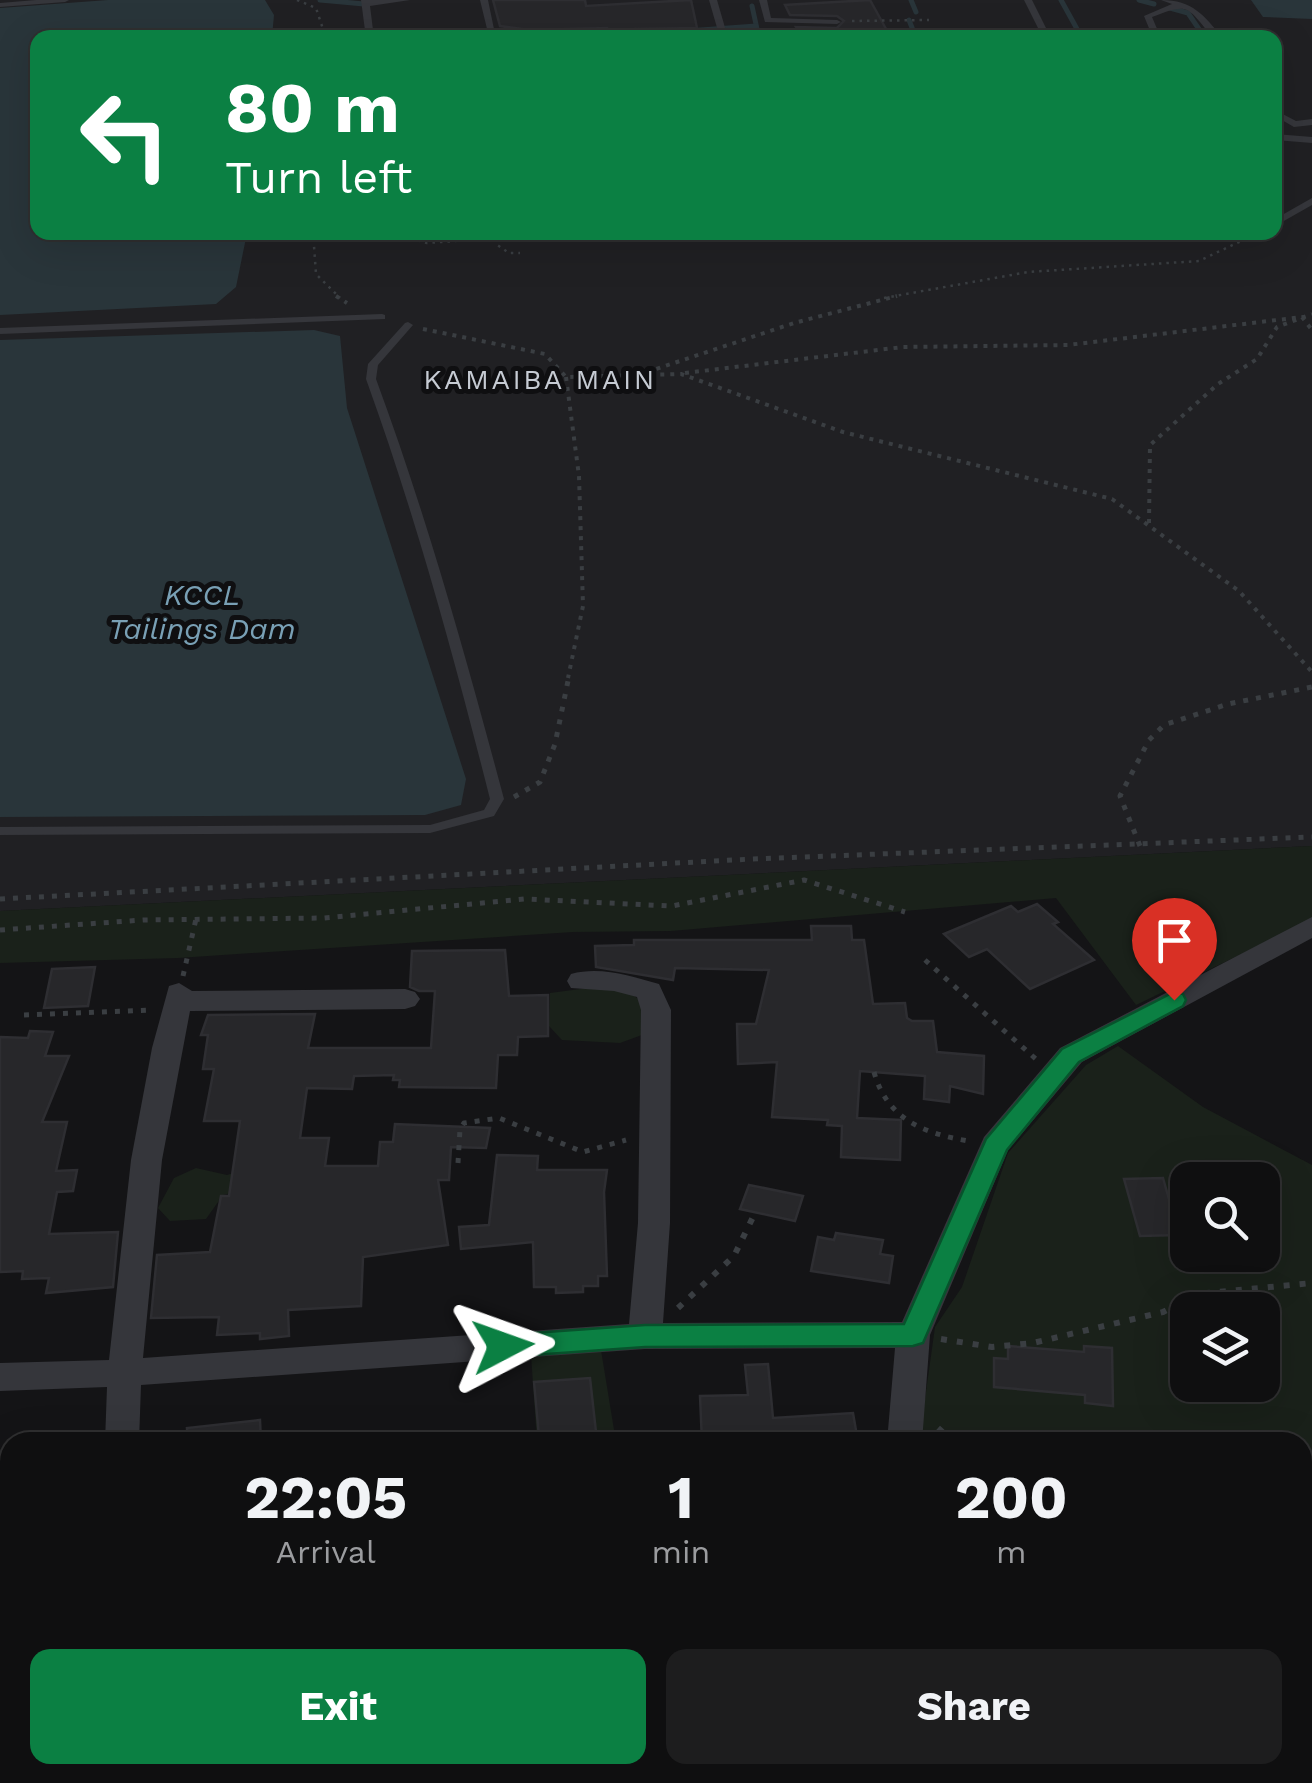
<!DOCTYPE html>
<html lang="en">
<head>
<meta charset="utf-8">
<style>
  body { margin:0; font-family:"Work Sans",sans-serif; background:#1d1d1e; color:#f1f3f6; height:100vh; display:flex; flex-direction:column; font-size:38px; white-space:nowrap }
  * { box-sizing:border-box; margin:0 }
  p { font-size:32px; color:#9b9c9f }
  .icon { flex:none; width:55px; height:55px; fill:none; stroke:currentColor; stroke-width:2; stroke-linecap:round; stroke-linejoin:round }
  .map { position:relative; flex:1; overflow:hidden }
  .details { position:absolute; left:0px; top:1432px; width:1312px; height:352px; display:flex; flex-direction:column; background:#0f0f10; border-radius:30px 30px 0 0; box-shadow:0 10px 40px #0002,0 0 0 2px #2f2f30 }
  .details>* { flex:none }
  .hud { position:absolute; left:30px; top:30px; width:1252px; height:210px; border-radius:20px; box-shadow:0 10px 40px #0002,0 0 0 2px #2f2f30; background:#0b8043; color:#fff; overflow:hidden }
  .buttons { position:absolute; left:1170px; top:1162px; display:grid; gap:20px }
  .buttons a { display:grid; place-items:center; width:110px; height:110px; border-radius:20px; background:#0f0f10; box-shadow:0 10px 40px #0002,0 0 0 2px #2f2f30; font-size:50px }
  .pin { position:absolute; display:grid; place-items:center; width:85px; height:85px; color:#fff; margin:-102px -42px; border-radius:50% 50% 50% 0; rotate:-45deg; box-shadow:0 0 10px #0007 }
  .pin .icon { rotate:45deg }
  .me { position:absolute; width:110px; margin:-55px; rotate:86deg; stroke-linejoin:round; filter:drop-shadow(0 0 8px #0008) }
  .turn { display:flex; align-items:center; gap:35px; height:210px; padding:0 30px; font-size:45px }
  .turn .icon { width:130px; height:130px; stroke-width:2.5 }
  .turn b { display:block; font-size:70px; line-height:85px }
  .eta { display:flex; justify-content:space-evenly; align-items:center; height:170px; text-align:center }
  .eta b { font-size:60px; font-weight:700; line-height:70px }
  .button { display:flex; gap:20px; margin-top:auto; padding:20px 30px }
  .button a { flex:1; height:115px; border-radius:20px; background:#0b8043; color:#fff; font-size:40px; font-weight:700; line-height:115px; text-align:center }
  .button a+a { background:#1d1d1e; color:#f1f3f6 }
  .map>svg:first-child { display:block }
</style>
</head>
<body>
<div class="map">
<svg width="1312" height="1783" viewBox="0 0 1312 1783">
  <rect width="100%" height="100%" fill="#141416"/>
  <path fill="#202023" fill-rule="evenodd" d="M0 0H1312V846L0 911ZM38 38H1275V232H38Z"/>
  <g fill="#1a211a" fill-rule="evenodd">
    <polygon points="1312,846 1312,920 1136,1005 1056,898 671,931 573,932 178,958 0,963 0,911"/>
    <polygon points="603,986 628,991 646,1005 650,1032 620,1043 562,1040 549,1026 550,993"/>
    <path d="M1118 1046 1203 1107 1312 1165V1783H926L924 1775H1302V1442H919L935 1327 962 1287 1008 1153 1086 1065ZM1188 1180H1262V1255H1188ZM1188 1310H1262V1385H1188Z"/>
    <polygon points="196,1168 227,1175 249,1168 263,1186 223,1195 206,1219 170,1221 158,1208 174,1178"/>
    <polygon points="601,1350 616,1442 537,1442 531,1355"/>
  </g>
  <g fill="#29353a">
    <polygon points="108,0 265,0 274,15 272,37 38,38 38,232 247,233 236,287 216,304 0,315 0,8"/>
    <polygon points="1251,0 1312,0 1312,19 1263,17"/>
    <polygon points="314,330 340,336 347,408 466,779 461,805 425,815 0,817 0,340"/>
  </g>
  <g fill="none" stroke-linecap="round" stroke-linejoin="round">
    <g stroke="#29353a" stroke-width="5">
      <polyline points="320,0 364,4"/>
      <polyline points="911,0 916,12"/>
      <polyline points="1061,0 1082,38"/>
      <polyline points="1139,0 1154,4"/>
      <polyline points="752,6 759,38"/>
      <polyline points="1170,8 1188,13 1205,38"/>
      <polyline points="909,20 916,38"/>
      <polyline points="654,38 659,33 756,26"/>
    </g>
  </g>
  <g fill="#27272a" stroke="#2e2e32" stroke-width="2.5">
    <polygon points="493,0 585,0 586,6 691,0 697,28 635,29 636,38 607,38 607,28 529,30 500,26"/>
    <polygon points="870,0 891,38 802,38 796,27 837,28 844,21 837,16 790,15 785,5"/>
    <polygon points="1037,904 1058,922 1053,924 1094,960 1030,989 987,949 969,957 944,934 1011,906 1018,912"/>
    <polygon points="811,926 851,926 852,940 864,940 873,1004 905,1003 907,1018 912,1021 933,1021 937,1052 984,1056 983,1094 950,1086 949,1102 924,1099 925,1076 860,1071 857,1118 901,1120 900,1160 841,1157 842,1126 827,1125 828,1120 772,1117 777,1062 738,1064 737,1024 756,1024 769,970 675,968 673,980 596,967 595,946 634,945 634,940 812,940"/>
    <polygon points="505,950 509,996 548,995 548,1036 518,1037 517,1055 498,1055 496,1088 399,1087 400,1080 393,1080 394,1075 354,1076 352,1089 307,1088 300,1138 329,1138 325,1166 378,1166 380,1142 393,1142 395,1124 490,1128 486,1148 451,1147 449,1180 438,1180 448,1245 363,1257 361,1306 288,1310 289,1336 260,1339 260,1333 217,1335 219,1317 151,1318 157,1255 210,1252 221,1196 229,1196 240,1121 204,1121 214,1069 203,1069 208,1035 201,1035 208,1015 315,1014 308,1048 431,1048 435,991 419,991 410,987 412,951"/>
    <polygon points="95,967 88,1006 44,1008 52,969"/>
    <polygon points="30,1031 53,1032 45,1056 69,1056 42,1122 67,1122 56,1171 77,1170 73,1191 57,1192 49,1234 118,1232 113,1287 46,1293 49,1278 22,1279 23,1271 0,1272 0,1037 28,1038"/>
    <polygon points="497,1155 538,1156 537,1170 607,1170 604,1192 607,1276 598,1276 598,1286 583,1286 583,1292 556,1293 556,1287 534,1287 533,1242 461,1249 459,1227 489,1225"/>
    <polygon points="1163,1178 1179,1235 1140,1236 1124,1179"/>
    <polygon points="749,1185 803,1196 795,1221 740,1209"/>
    <polygon points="836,1233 883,1240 880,1254 893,1256 889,1283 811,1271 818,1237 834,1240"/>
    <polygon points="1008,1346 1084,1352 1084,1346 1112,1348 1113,1406 1085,1403 1085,1395 994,1387 994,1358 1008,1359"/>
    <polygon points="768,1364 773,1418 853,1413 858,1442 702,1442 700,1396 748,1395 745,1365"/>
    <polygon points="590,1378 596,1432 539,1437 534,1382"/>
    <polygon points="260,1420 261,1442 188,1442 187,1428"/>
  </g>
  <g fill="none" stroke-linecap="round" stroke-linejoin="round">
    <g stroke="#3a3e42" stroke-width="2.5" stroke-dasharray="2.5 5" stroke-linecap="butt">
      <polyline points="297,0 316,8 326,38"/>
      <polyline points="852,21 929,20"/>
      <polyline points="313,232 316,274 340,298"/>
      <polyline points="389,232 427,243 498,238"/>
      <polyline points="499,232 496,244 509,253 520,253"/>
      <polyline points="884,298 1028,272 1199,261 1260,232"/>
    </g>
    <g stroke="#3a3e42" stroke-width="4" stroke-dasharray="4 6" stroke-linecap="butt">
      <polyline points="336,296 347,303"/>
      <polyline points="423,329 545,354 566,377 681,374 843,432 1112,499 1239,591 1312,672"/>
      <polyline points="647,372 794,323 897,296"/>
      <polyline points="685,373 903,347 1068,345 1302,317 1312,330"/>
      <polyline points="566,377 579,476 583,606 568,678"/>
      <polyline points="1149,523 1150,445 1218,384 1257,359 1277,327 1312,314"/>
    </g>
    <g stroke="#3a3e42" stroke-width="5" stroke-dasharray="5 8" stroke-linecap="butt">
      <polyline points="514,797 540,782 555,744 569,676"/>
      <polyline points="1140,846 1120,796 1149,740 1164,725 1228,704 1312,687"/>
      <polyline points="0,899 752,859 1312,837"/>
      <polyline points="0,930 143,920 324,918 524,899 672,906 804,880 905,912"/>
      <polyline points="925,960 1037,1060"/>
      <polyline points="183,976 196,919"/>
      <polyline points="24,1015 151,1010"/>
      <path d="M874 1072C887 1119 923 1133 968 1141"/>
      <polyline points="458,1163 460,1129 464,1123 499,1118 583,1152 626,1140"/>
    </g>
    <g stroke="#3a3e42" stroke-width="6" stroke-dasharray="6 10" stroke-linecap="butt">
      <polyline points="678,1308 734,1256 754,1215"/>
      <polyline points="941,1339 992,1347 1033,1343 1163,1312 1197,1294 1312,1283"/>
      <polyline points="938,1428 954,1442"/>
      <polyline points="1302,1744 1312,1751"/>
    </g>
    <g fill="#35363b" fill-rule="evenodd">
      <polygon points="36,0 69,0 65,2 0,7 0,3"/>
      <polygon points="361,0 410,0 370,6 374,38 366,38"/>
      <polygon points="480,0 488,0 494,29 529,34 592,32 596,34 596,38 523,38 488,33"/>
      <polygon points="709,0 717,0 728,38 720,38"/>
      <polygon points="759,0 767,0 771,18 837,20 841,22 837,24 765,22"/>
      <polygon points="1024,0 1032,0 1051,38 1043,38"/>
      <path d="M1161 0C1193 0 1203 15 1223 38H1214C1186 8 1192 1 1152 17L1161 38H1153L1144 16 1172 4Z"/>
      <polygon points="1275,110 1296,121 1312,119 1312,125 1294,127 1275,116"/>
      <polygon points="1275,134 1312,137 1312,143 1275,140"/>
      <polygon points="1312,198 1312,205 1275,226 1275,219"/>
      <polygon points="382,314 385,315 385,319 0,334 0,328"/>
      <path d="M408 322 413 325 378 365 376 379C427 517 466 657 504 799L494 816 430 833 0 835V827L430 825 484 810 490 799C454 657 416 517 366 379L368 364 405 323Z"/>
    </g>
    <g fill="#35363b" fill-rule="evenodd">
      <path d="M1312 917V938L1082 1062 1008 1150 930 1335 922 1442H887L895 1348 645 1349 141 1385 139 1442H105L107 1387 0 1391V1363L109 1360 131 1160 152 1048 169 986 179 983 192 991 405 989 415 992 420 999 415 1006 405 1009 190 1011 162 1160 143 1358 629 1324 638 1223 641 1010 637 997 614 991 571 988 567 981 571 974C601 966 630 976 659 984L671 1010 670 1223 663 1323 902 1322 984 1137 1060 1048Z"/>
      <polygon points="0,1722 10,1723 10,1759 0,1758"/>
      <polygon points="42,1775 82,1775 83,1783 43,1783"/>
      <polygon points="895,1775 935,1775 937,1783 897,1783"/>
    </g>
  </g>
  <polygon fill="#0b8043" stroke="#07532c" stroke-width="2.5" points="1174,992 1183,994 1186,1000 1183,1006 1079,1062 1007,1150 923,1343 913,1346 645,1347 503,1357 493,1354 489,1346 493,1338 503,1335 645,1325 904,1324 986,1139 1062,1049"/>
  <g text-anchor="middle" stroke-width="10" stroke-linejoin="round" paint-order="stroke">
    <g font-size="28" letter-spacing="2.5" fill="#c6cbd3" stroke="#0f0f11">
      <text x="540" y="389">KAMAIBA MAIN</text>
    </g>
    <g font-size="30" font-style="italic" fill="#79a0b5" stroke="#0f0f11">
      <text x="202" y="605">KCCL<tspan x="202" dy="34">Tailings Dam</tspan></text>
    </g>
  </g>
</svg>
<div class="buttons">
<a><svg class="icon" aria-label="search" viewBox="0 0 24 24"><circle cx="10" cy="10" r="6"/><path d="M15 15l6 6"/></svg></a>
<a><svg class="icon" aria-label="layers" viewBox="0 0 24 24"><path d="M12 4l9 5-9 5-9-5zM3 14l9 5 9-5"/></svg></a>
</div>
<div class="pin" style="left:1174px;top:1000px;background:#d93025"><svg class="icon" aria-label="arrive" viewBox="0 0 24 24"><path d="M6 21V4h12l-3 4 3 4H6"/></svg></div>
<svg class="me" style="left:503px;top:1346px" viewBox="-20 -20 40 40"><path d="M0-17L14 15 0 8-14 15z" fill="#0b8043" stroke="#fff" stroke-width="4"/></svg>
<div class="hud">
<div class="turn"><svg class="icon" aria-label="left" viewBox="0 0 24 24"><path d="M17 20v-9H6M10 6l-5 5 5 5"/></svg><div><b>80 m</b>Turn left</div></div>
</div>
<section class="details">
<div class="eta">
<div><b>22:05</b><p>Arrival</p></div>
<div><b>1</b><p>min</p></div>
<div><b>200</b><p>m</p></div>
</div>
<div class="button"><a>Exit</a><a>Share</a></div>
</section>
</div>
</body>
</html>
